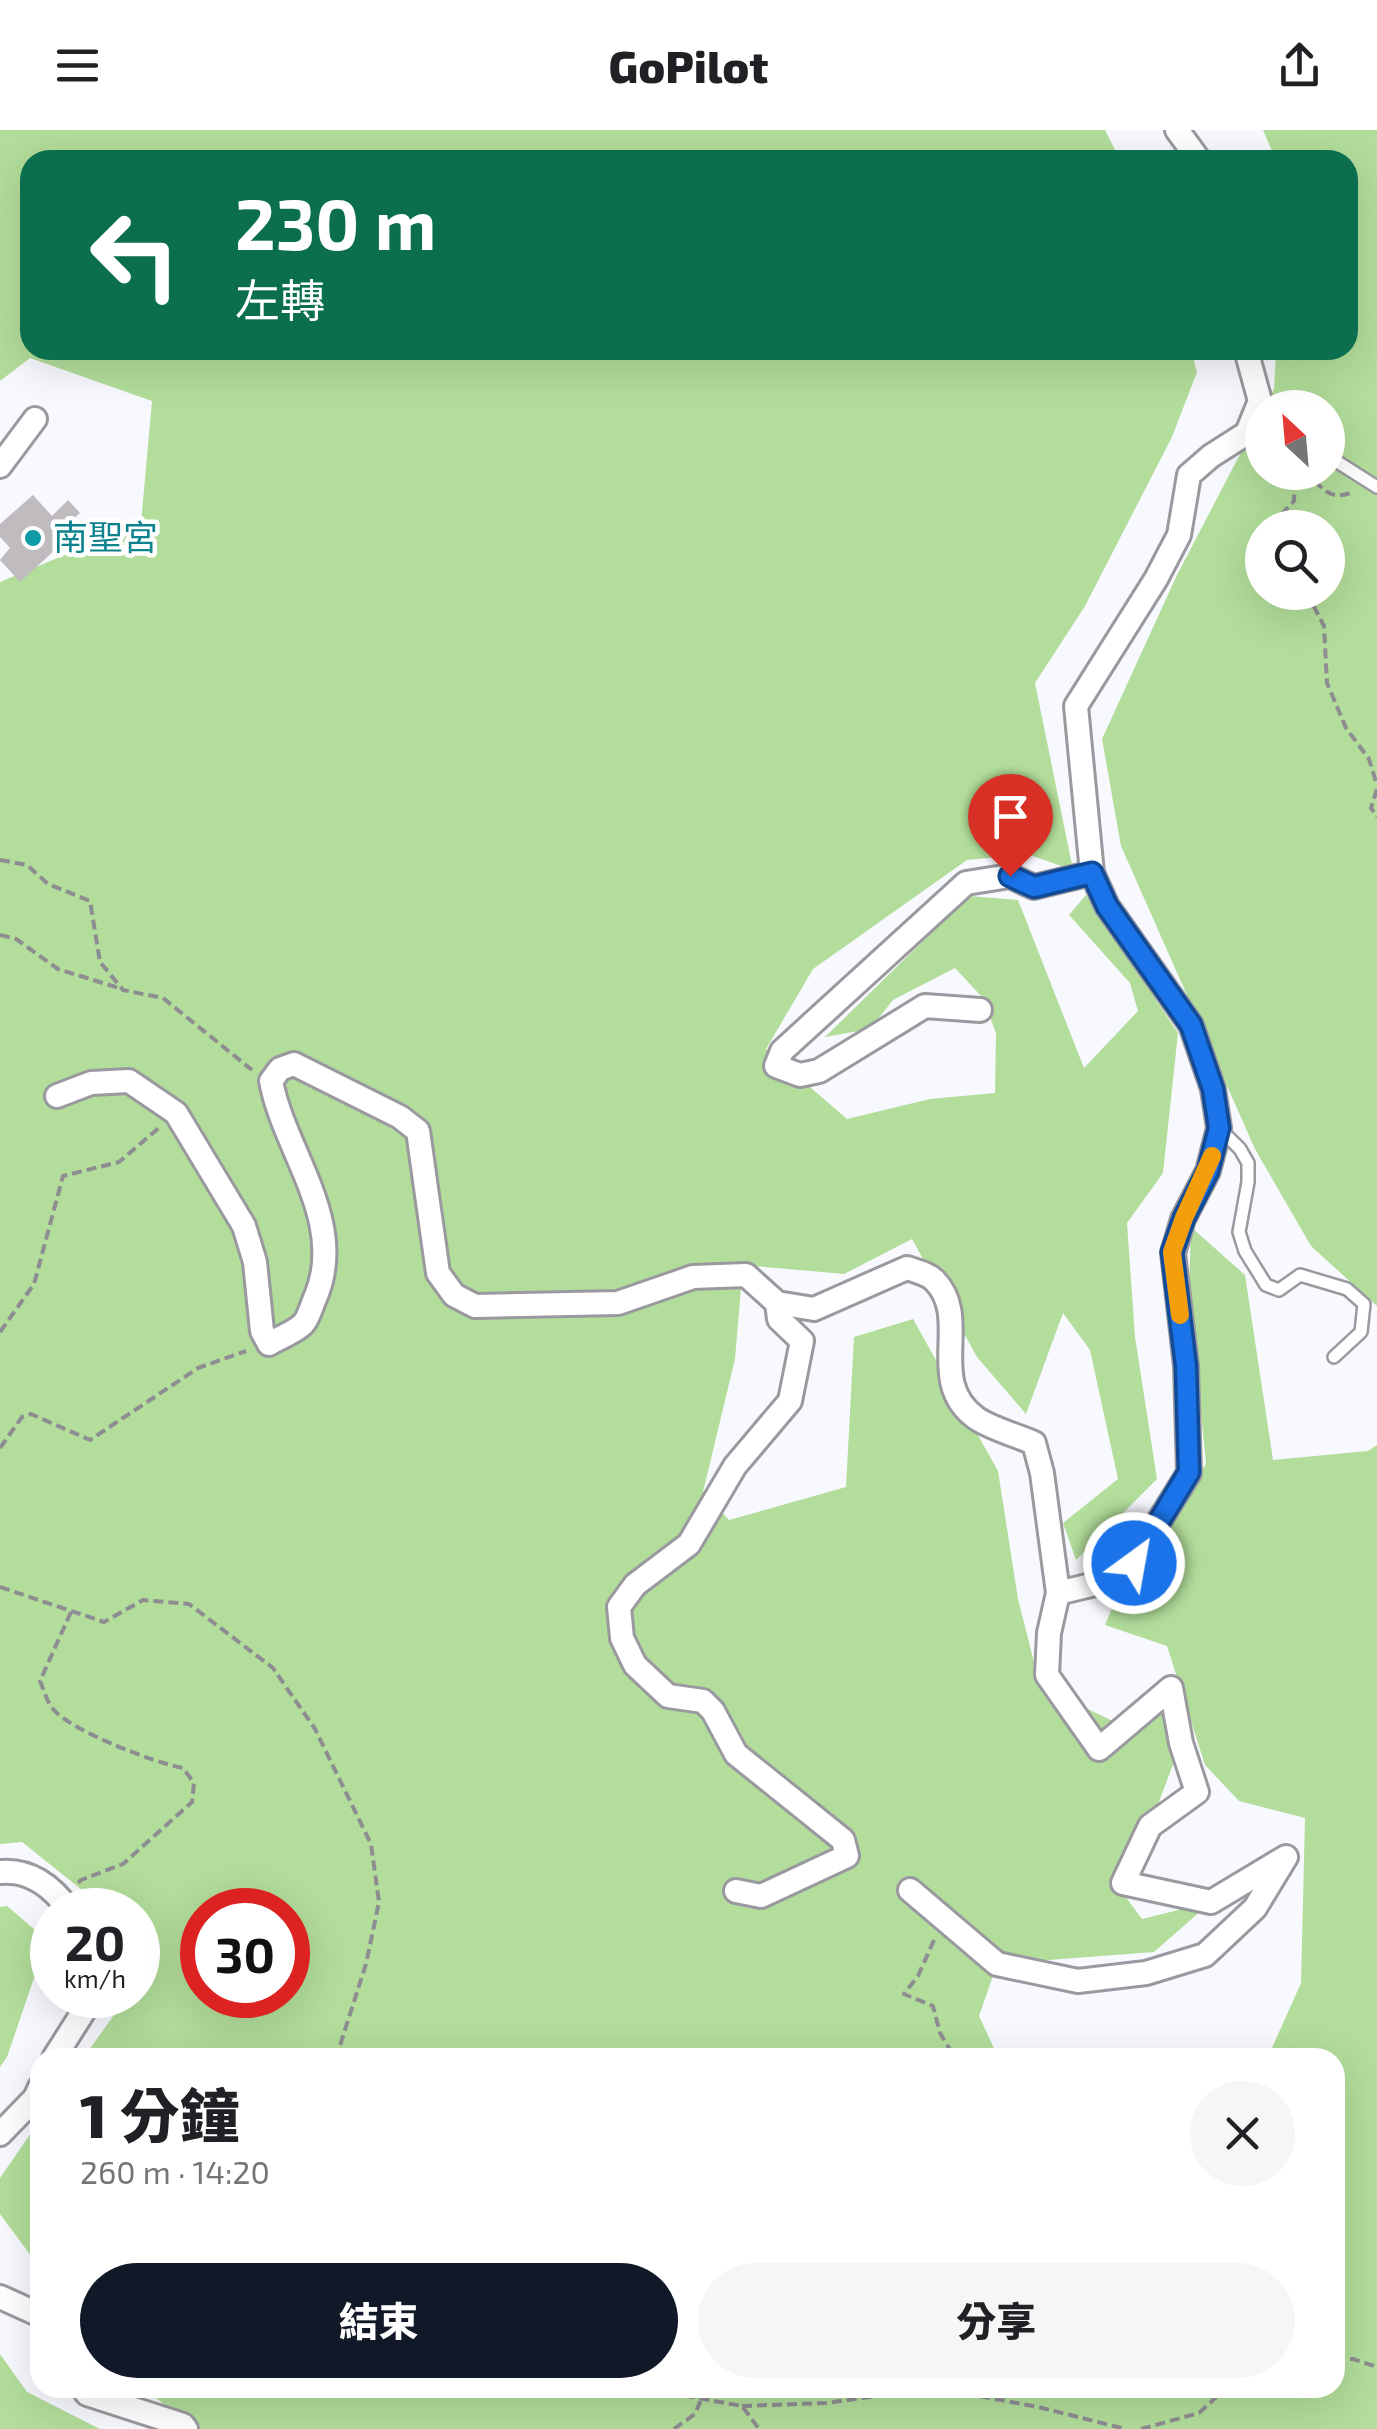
<!DOCTYPE html>
<html lang="zh-TW">
<head>
<meta charset="utf-8">
<style>
  body { margin:0; font-family:"Exo 2","Noto Sans TC",sans-serif; background:#f6f6f6; color:#202124; height:100vh; display:flex; flex-direction:column; font-size:38px; white-space:nowrap }
  * { box-sizing:border-box; margin:0 }
  p { font-size:32px; color:#757577 }
  .icon { flex:none; width:55px; height:55px; fill:none; stroke:currentColor; stroke-width:2; stroke-linecap:round; stroke-linejoin:round }
  .map { position:relative; flex:1; overflow:hidden }
  .drawer { position:absolute; left:30px; top:1918px; width:1315px; height:350px; display:flex; flex-direction:column; background:#fff; border-radius:30px; box-shadow:0 10px 40px #0002 }
  .drawer>* { flex:none }
  .guide { position:absolute; left:20px; top:20px; width:1338px; height:210px; border-radius:30px; box-shadow:0 10px 40px #0002; background:#0b6e4f; color:#fff; overflow:hidden }
  .needle { width:65px; rotate:334deg }
  .tools { position:absolute; left:1245px; top:260px; display:grid; gap:20px }
  .tools a { display:grid; place-items:center; width:100px; height:100px; border-radius:50%; background:#fff; box-shadow:0 10px 40px #0002; font-size:50px }
  .speed { position:absolute; left:30px; top:1758px; display:flex; gap:20px; font-size:50px; font-weight:700; text-align:center }
  .speed>* { display:grid; place-content:center; width:130px; height:130px; border-radius:50%; background:#fff; box-shadow:0 10px 40px #0002; line-height:1 }
  .speed small { font-size:25px; font-weight:400 }
  .speed .limit { border:15px solid #d22; background:#fff; color:#111 }
  .pin { position:absolute; display:grid; place-items:center; width:85px; height:85px; color:#fff; margin:-102px -42px; border-radius:50% 50% 50% 0; rotate:-45deg; box-shadow:0 0 10px #0007 }
  .pin .icon { rotate:45deg }
  .me { position:absolute; width:110px; margin:-55px; rotate:32deg; stroke-linejoin:round; filter:drop-shadow(0 0 8px #0008) }
  .turn { display:flex; align-items:center; gap:35px; height:210px; padding:0 50px; font-size:45px }
  .turn .icon { width:130px; height:130px; stroke-width:2.5 }
  .turn b { display:block; font-size:70px; line-height:85px }
  .round { display:grid; place-items:center; flex:none; width:105px; height:105px; border-radius:52px; background:#f6f6f6 }
  .overview { display:flex; align-items:center; justify-content:space-between; height:170px; padding:0 50px }
  h1 { font-size:60px; font-weight:800; line-height:75px }
  .button { display:flex; gap:20px; margin-top:auto; padding:20px 50px }
  .button a { flex:1; height:115px; border-radius:60px; background:#111827; color:#fff; font-size:40px; font-weight:800; line-height:115px; text-align:center }
  .button a+a { background:#f6f6f6; color:#202124 }
  header { display:flex; justify-content:space-between; align-items:center; height:130px; padding:0 50px; background:#fff; font-size:45px; font-weight:800 }
  .map>svg:first-child { display:block }
</style>
</head>
<body>
<header><svg class="icon" aria-label="menu" viewBox="0 0 24 24"><path d="M4 6h16M4 12h16M4 18h16"/></svg>GoPilot<svg class="icon" aria-label="share" viewBox="0 0 24 24"><path d="M12 15V3M7 8l5-5 5 5M5 13v7h14v-7"/></svg></header>
<div class="map">
<svg width="1377" height="2299" viewBox="0 0 1377 2299">
  <rect width="100%" height="100%" fill="#f8f8ff"/>
  <g fill="#b2dd9a" fill-rule="evenodd">
    <path d="M0 0H1105L1120 30H30V220H1191L1197 242 1172 307 1085 476 1035 553 1073 740 1027 724 967 730 813 839 766 919 847 989 930 969 995 963 996 903 983 868 955 838 893 870 870 899 825 907 969 766 1018 770 1084 938 1138 881 1130 853 1069 785 1086 765 1178 903 1163 1043 1127 1093 1135 1207 1157 1349 1076 1430 1063 1393 1118 1349 1090 1220 1063 1183 1026 1284 977 1227 912 1109 844 1144 743 1135 735 1229 703 1362 729 1390 846 1357 854 1207 913 1189 998 1341 1018 1469 1040 1556 1121 1595 1171 1558 1181 1613 1150 1696 1119 1758 1142 1789 1211 1772 1154 1822 997 1834 979 1886 998 1927H84L114 1885 112 1865H138V1780H107L22 1712 0 1714V452L141 393 152 271 30 228 0 251ZM202 1780H288V1865H202Z"/>
    <path d="M1263 0H1377V1176L1311 1116 1255 1019 1121 716 1102 609 1177 445 1262 282V342H1328V278L1265 277 1274 259 1276 220H1348V30H1276ZM1262 398H1328V462H1262Z"/>
    <polygon points="1191,1097 1245,1145 1273,1330 1368,1321 1377,1315 1377,2299 192,2299 145,2258 1335,2258 1335,1928 1268,1927 1301,1853 1305,1688 1239,1671 1205,1635 1167,1516 1105,1495 1120,1459 1206,1334 1189,1161"/>
    <polygon points="7,1776 47,1810 7,1927 0,1937 0,1777"/>
    <polygon points="40,1990 40,2138 0,2084 0,2048"/>
    <polygon points="0,2224 27,2262 100,2299 0,2299"/>
  </g>
  <polygon fill="#c0bbbf" points="33,365 52,386 68,370 80,383 59,402 66,410 20,452 0,430 10,418 0,407 0,394"/>
  <g fill="none" stroke-linecap="round" stroke-linejoin="round">
    <g stroke="#99999f" stroke-width="16">
      <g id="lane">
        <polyline points="1328,326 1377,357"/>
        <polyline points="1219,998 1240,1019 1248,1033 1248,1052 1239,1102 1245,1121 1266,1155 1279,1160 1300,1145 1347,1159 1364,1174 1361,1202 1334,1227"/>
      </g>
    </g>
    <g stroke="#99999f" stroke-width="28">
      <g id="street">
        <polyline points="1177,0 1199,30"/>
        <polyline points="0,336 35,289"/>
        <polyline points="980,880 925,876 819,941 800,945 776,936 782,921 966,753 1010,746 1034,757 1092,743"/>
        <path d="M57 966 91 953 129 951 176 983 244 1096 255 1132 262 1201 269 1214C279 1208 295 1202 303 1194 309 1188 312 1174 316 1166 347 1091 284 1021 271 951L280 939 294 934 400 987 418 1001 438 1143 454 1165 475 1176 618 1173 693 1147 746 1145 777 1173 814 1179 907 1138C916 1141 929 1144 935 1151 972 1189 925 1251 976 1288 992 1299 1016 1305 1034 1313L1042 1343 1058 1463 1049 1503 1047 1545 1099 1619 1171 1558 1181 1613 1197 1662 1150 1696 1123 1753 1211 1772 1286 1727 1255 1778 1205 1825 1146 1843 1078 1851 997 1834 910 1760"/>
        <polyline points="1058,1463 1091,1455 1133,1433 1189,1343 1186,1236 1173,1123 1183,1089 1208,1041 1219,998 1213,959 1191,895 1107,776 1092,743 1076,576 1156,449 1179,405 1189,345 1211,326 1247,303 1260,271 1246,220"/>
        <path d="M0 1742C29 1739 52 1756 69 1780"/>
        <polyline points="736,1761 761,1766 847,1726 843,1710 736,1624 713,1581 703,1571 668,1566 635,1535 622,1508 619,1477 635,1455 689,1414 735,1336 790,1271 802,1211 779,1189 777,1173"/>
        <polyline points="54,1928 94,1865"/>
        <polyline points="0,2004 35,1968 40,1957"/>
        <polyline points="0,2167 40,2185"/>
        <polyline points="83,2258 87,2264 183,2295 186,2299"/>
      </g>
    </g>
    <g stroke="#8d8d92" stroke-width="4" stroke-dasharray="10 5" stroke-linecap="butt">
      <path d="M1280 398 1278 388 1294 371 1295 351 1312 348C1326 363 1333 370 1353 362"/>
      <polyline points="1292,462 1292,466 1310,469 1324,496 1327,553 1346,598 1369,629 1377,655"/>
      <polyline points="1377,659 1371,678 1377,687"/>
      <polyline points="0,730 27,735 48,754 90,771 100,832 123,860 163,868 252,940"/>
      <polyline points="0,805 16,809 58,839 122,859"/>
      <polyline points="0,1202 34,1154 63,1046 119,1032 161,996"/>
      <polyline points="0,1318 22,1287 31,1284 90,1310 198,1238 246,1221"/>
      <polyline points="0,1457 104,1492 143,1470 189,1474 273,1538 315,1599 371,1714 379,1772 366,1834 336,1928"/>
      <path d="M71 1482 40 1551C44 1560 47 1573 54 1580 72 1601 155 1633 183 1638L194 1653 192 1672 123 1734 81 1750 75 1756"/>
      <polyline points="934,1810 918,1846 904,1864 933,1876 940,1903 955,1928"/>
      <polyline points="1335,2229 1353,2229 1377,2237"/>
      <polyline points="614,2258 617,2264 654,2260 742,2276 759,2299"/>
      <polyline points="742,2276 826,2273 936,2258 1038,2277 1126,2299"/>
      <polyline points="674,2299 695,2284 706,2258"/>
      <polyline points="1141,2299 1199,2283 1226,2258"/>
    </g>
    <use href="#lane" stroke="#fff" stroke-width="11"/>
    <use href="#street" stroke="#fff" stroke-width="22"/>
  </g>
  <g fill="none" stroke-linecap="round" stroke-linejoin="round">
    <g stroke="#114b97" stroke-width="25">
      <polyline id="route" points="1010,746 1034,757 1092,743 1107,776 1191,895 1213,959 1219,998 1208,1041 1184,1088 1172,1122 1186,1236 1189,1342 1134,1433"/>
    </g>
    <use href="#route" stroke="#1a73e8" stroke-width="18"/>
    <polyline stroke="#f59e0b" stroke-width="18" points="1180,1185 1172,1122 1184,1088 1212,1026"/>
  </g>
  <circle fill="#0f9aa8" stroke="#fff" stroke-width="4" cx="33" cy="408" r="10"/>
  <g text-anchor="middle" stroke-width="9" stroke-linejoin="round" paint-order="stroke">
    <g font-size="35" fill="#0d838f" stroke="#fff" text-anchor="start">
      <text x="53" y="420">南聖宮</text>
    </g>
  </g>
</svg>
<div class="tools">
<a><svg class="needle" viewBox="-14 -14 28 28"><path d="M0-13l5 13h-10z" fill="#e53935"/><path d="M0 13l5-13h-10z" fill="#757577"/></svg></a>
<a><svg class="icon" aria-label="search" viewBox="0 0 24 24"><circle cx="10" cy="10" r="6"/><path d="M15 15l6 6"/></svg></a>
</div>
<div class="speed"><div>20<small>km/h</small></div><div class="limit">30</div></div>
<div class="pin" style="left:1010px;top:746px;background:#d93025"><svg class="icon" aria-label="arrive" viewBox="0 0 24 24"><path d="M6 21V4h12l-3 4 3 4H6"/></svg></div>
<svg class="me" style="left:1134px;top:1433px" viewBox="-20 -20 40 40"><circle r="17" fill="#1a73e8" stroke="#fff" stroke-width="3"/><path d="M0-11L8 9 0 5-8 9z" fill="#fff"/></svg>
<div class="guide">
<div class="turn"><svg class="icon" aria-label="left" viewBox="0 0 24 24"><path d="M17 20v-9H6M10 6l-5 5 5 5"/></svg><div><b>230 m</b>左轉</div></div>
</div>
<section class="drawer">
<div class="overview"><div><h1>1 分鐘</h1><p>260 m · 14:20</p></div><a class="round"><svg class="icon" aria-label="close" viewBox="0 0 24 24"><path d="M6 6l12 12M18 6L6 18"/></svg></a></div>
<div class="button"><a>結束</a><a>分享</a></div>
</section>
</div>
</body>
</html>
